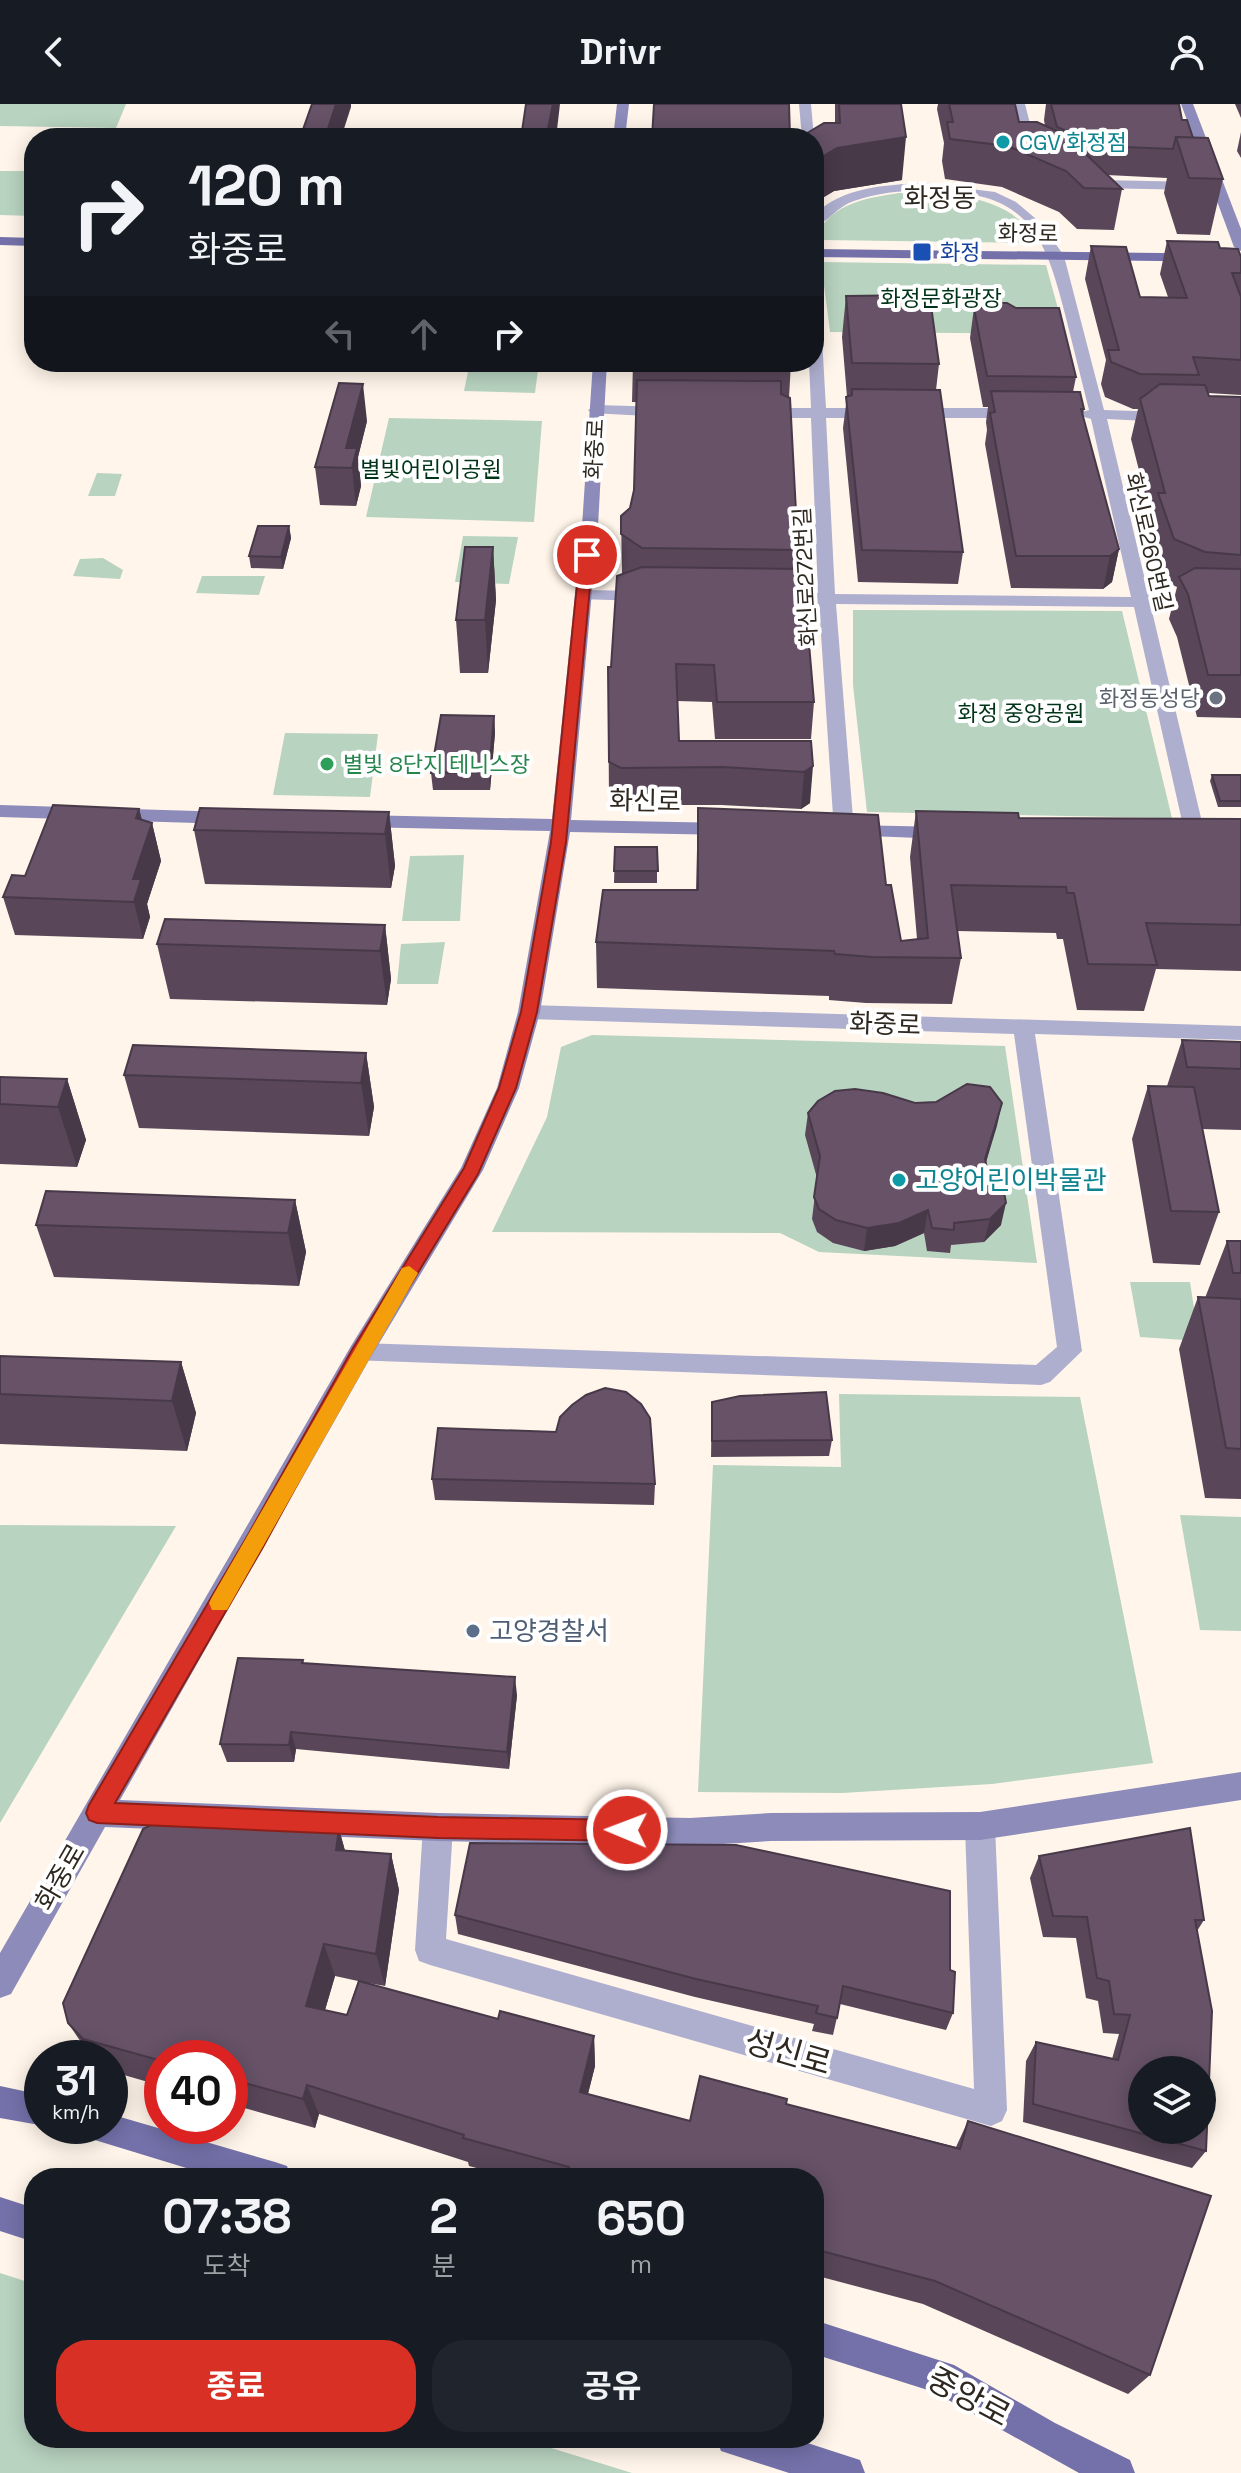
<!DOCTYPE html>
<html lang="ko">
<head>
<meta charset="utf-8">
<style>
  body { margin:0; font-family:"Space Grotesk","Noto Sans KR",sans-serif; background:#20242c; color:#f1f3f6; height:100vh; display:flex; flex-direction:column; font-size:30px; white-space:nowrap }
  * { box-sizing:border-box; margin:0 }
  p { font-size:26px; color:#9ea1a6 }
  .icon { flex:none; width:44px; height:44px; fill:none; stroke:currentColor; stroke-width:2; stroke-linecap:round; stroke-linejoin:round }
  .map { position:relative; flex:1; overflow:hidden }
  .details { position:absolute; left:24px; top:2064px; width:800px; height:280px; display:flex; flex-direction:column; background:#171b24; border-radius:32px; box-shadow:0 4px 20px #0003 }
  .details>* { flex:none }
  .guide { position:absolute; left:24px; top:24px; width:800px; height:244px; border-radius:32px; box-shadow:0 4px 20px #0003; background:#171b24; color:#f1f3f6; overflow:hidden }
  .controls { position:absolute; left:1128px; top:1952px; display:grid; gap:16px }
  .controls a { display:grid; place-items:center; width:88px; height:88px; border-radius:50%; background:#171b24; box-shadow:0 4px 20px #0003; font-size:40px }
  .speed { position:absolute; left:24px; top:1936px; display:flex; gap:16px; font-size:40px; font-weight:700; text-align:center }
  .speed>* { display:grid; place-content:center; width:104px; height:104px; border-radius:50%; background:#171b24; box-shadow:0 4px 20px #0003; line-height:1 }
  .speed small { font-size:20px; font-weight:400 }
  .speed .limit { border:12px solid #d22; background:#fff; color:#111 }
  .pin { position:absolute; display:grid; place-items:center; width:68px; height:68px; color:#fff; margin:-34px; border:4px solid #fff; border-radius:50%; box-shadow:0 2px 8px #0007 }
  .me { position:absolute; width:88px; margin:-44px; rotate:271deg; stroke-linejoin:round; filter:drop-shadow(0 0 6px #0008) }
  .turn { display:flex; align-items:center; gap:28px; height:168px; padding:0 32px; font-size:36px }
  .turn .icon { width:104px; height:104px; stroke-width:2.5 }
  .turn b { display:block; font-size:56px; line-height:68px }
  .lanes { display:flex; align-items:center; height:76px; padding:0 32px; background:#0003; justify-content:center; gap:40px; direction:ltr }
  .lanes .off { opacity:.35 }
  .eta { display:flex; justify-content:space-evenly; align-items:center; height:136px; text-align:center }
  .eta b { font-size:48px; font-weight:700; line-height:56px }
  .primary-button { display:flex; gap:16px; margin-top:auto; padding:16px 32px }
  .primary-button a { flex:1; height:92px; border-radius:32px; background:#d93025; color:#fff; font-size:32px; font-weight:700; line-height:92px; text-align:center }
  .primary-button a+a { background:#20242c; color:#f1f3f6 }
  header { display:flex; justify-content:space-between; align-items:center; height:104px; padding:0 32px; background:#171b24; font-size:36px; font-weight:700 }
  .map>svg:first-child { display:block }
</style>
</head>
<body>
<header><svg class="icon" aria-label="back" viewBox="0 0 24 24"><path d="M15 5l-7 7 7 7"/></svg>Drivr<svg class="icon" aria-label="person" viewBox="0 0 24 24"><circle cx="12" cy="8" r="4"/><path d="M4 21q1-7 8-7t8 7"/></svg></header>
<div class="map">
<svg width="1241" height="2369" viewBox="0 0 1241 2369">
  <rect width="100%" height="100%" fill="#fff5ea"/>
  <g fill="#b8d3c0">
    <polygon points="0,0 126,0 116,24 0,22"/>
    <polygon points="0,67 34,67 34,112 0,111"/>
    <path d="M899 89C947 89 1012 89 1037 139L823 136 821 123C840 97 870 94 899 89Z"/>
    <polygon points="821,158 1046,161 1065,230 830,228"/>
    <polygon points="470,258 539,258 535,289 464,287"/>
    <polygon points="389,314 542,317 534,418 366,413"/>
    <polygon points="97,369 122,370 115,392 88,392"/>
    <polygon points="463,432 518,433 509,480 455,478"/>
    <polygon points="103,454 123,466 120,475 73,472 80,455"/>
    <polygon points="202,472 265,472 259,491 196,489"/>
    <polygon points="853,506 1122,507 1172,714 867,708 853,581"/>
    <polygon points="285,629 378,630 370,693 273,691"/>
    <polygon points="464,751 460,817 402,817 410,752"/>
    <polygon points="445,838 438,880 397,880 401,840"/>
    <polygon points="592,931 1005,942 1037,1159 819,1148 780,1129 492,1128 547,1013 561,943"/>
    <polygon points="1130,1178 1190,1178 1199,1237 1140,1233"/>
    <polygon points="839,1290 1080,1293 1153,1659 992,1680 842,1689 698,1688 713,1361 841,1363"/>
    <polygon points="1180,1411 1241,1413 1241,1527 1200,1526"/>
    <polygon points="0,1421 176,1422 0,1719"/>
    <polygon points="0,2169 34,2180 34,2334 519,2334 632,2369 0,2369"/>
  </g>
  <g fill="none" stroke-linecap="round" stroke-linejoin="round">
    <g fill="#aeaecf" fill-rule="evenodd">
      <polygon points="799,0 811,0 814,34 802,34"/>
      <polygon points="1013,0 1025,0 1038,51 1028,48"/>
      <polygon points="1086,71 1100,76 1196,78 1202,82 1196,86 1098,84 1081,78 1081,72"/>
      <path d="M923 79 995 88 1016 98 1042 120 1064 152 1104 306 1166 308 1174 313 1166 318 1107 315 1149 493 1241 494V504L1151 503 1206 735 1203 739 1196 741 1186 735 1134 503 836 500 854 727 844 733 834 727 819 500 775 499 766 494 775 489H818L811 314H759L751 309 759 304H811L809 258H814V213L821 217 826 304H1018L1026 309 1018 314H826L835 490 1131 493 1091 315 1075 310 1089 306C1081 274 1073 242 1065 210 1045 133 1030 90 939 87 911 86 882 87 854 97 838 102 828 118 814 123V111C842 83 885 81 923 79Z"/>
      <polygon points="596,301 666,303 674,308 666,313 591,309 588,306"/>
      <polygon points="582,486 647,487 656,492 647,497 576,495 576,487"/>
      <polygon points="529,901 1241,922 1241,936 1035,930 1082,1247 1050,1278 1041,1281 351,1256 348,1249 351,1242 360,1239 1036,1261 1057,1243 1014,930 529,915 518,908"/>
      <polygon points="980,1708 990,1712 995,1722 1007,2006 1002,2017 991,2022 430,1861 419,1857 415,1846 423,1723 428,1713 438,1709 448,1713 453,1723 446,1835 974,1985 965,1722 970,1712"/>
    </g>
    <g fill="#8c8bba" fill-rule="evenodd">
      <polygon points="617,0 629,0 625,34 613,34"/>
      <polygon points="1181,0 1193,0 1241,125 1241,147 1234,143"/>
      <polygon points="593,258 607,258 598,422 571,716 729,719 739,725 729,731 570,728 540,908 519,984 483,1066 369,1256 120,1696 438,1709 690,1714 771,1709 980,1708 1241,1668 1241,1696 980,1736 771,1737 690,1742 438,1737 105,1723 11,1890 0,1894 0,1849 351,1242 461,1064 497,984 518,908 550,727 358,723 348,717 358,711 552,715 582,422"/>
      <polygon points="0,701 229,708 239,714 229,720 0,713"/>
      <polygon points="850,721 945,723 955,729 945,735 843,731 840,727 843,723"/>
    </g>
    <g fill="#7471aa" fill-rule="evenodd">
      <polygon points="0,133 34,134 34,142 0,141"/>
      <polygon points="814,145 1241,150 1241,158 814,153"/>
      <polygon points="0,1982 42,1991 45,2022 0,2014"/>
      <polygon points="110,2010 275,2058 287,2062 291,2074 219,2074 85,2033 80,2022 110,2022"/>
      <polygon points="0,2093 34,2104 34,2138 0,2127"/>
      <polygon points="814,2216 954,2261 1055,2319 1130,2356 1135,2369 1079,2369 934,2288 814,2250"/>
      <polygon points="716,2334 792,2334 860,2356 865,2369 789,2369 721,2347"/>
    </g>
  </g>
  <g fill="#594759" fill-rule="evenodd">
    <polygon points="835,0 901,0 902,76 834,87 814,99 814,34 835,19"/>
    <polygon points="938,0 1015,0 1019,18 1045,22 1044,16 1046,0 1179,0 1182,16 1223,75 1210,131 1177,130 1164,89 1167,74 1107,71 1122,85 1114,126 1077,125 1059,108 1002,83 945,75 942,57 944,39 937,5"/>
    <polygon points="1235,0 1241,0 1241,14"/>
    <polygon points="1241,28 1241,54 1237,47"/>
    <polygon points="1167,137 1220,144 1241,153 1241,291 1208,289 1209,292 1241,293 1241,614 1197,613 1177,533 1169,515 1177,483 1164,477 1149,431 1152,417 1131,335 1138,305 1133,305 1105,293 1101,280 1106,256 1085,175 1091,142 1140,193 1168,193 1160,170"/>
    <polygon points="846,192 939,260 936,286 963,448 958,480 858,478 843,324 847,293 842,233"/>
    <polygon points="974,204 1076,273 1073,288 1084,305 1083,313 1119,445 1112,478 1103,485 1011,484 985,340 987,326 986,318 988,303 983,303 970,234"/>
    <polygon points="633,258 791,258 789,294 798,446 797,465 814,598 811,635 715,635 712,598 677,597 679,637 811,637 810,699 801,705 721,701 621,701 609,696 608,563 611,563 622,470 621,412 630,404 634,386 637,298 632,298"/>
    <polygon points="367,317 358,353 361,382 356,402 320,401 315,363"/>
    <polygon points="289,422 291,434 283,465 251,464 249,452"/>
    <polygon points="493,443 496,496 488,569 460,569 456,516"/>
    <polygon points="494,612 495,629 490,686 433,686 431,669"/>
    <polygon points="1212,671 1241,671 1241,703 1218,703 1210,677"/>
    <polygon points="698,704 886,781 901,837 917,835 910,753 916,707 1019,714 1241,715 1241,867 1156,865 1144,907 1077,906 1063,835 1057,835 1056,829 957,827 961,854 952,900 866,899 829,896 829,892 597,884 596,838 696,786"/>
    <polygon points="139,705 142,716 152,719 161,757 147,800 150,813 143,835 15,831 3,793 25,772"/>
    <polygon points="389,708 395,762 391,784 205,780 194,726"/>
    <polygon points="615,743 657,743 657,779 614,779"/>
    <polygon points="385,821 391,875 387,901 170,895 157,840"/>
    <polygon points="1182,936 1241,938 1241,1026 1202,1025 1219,1108 1200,1161 1153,1159 1132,1035 1148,982 1167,982"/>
    <polygon points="366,949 374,1003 369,1032 139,1024 124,971"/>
    <polygon points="0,973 67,975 86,1036 77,1063 0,1060"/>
    <polygon points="915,999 1002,999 986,1058 1001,1121 984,1138 951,1141 950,1149 927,1147 924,1129 895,1142 864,1147 833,1139 817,1128 812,1115 817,1074 805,1031 808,1009"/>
    <polygon points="295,1096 306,1148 299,1182 54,1173 36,1121"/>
    <polygon points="1227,1137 1241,1137 1241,1395 1205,1394 1179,1245 1198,1193 1205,1194"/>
    <polygon points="0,1252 181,1258 196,1309 187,1347 0,1340"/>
    <polygon points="712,1298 832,1336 829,1352 711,1353"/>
    <polygon points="432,1375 655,1380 654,1401 435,1396"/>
    <polygon points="303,1556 304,1559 517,1591 509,1665 296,1645 294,1658 227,1658 220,1640"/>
    <path d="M339 1725 345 1747 391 1750 399 1786 385 1882 362 1878 498 1915 594 1932 595 1962 588 1990 690 2017 786 2000 956 2043 968 2017 1150 2271 1128 2290 923 2200 814 2171V2074H515L469 2062 468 2058 319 2010 315 2024 230 2000V1954H162V1982L110 1967V1954H92L89 1950 68 1919ZM335 1872 358 1877 347 1911 325 1906Z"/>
    <polygon points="1039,1752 1204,1816 1197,1827 1206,2047 1192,2064 1023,2018 1026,1957 1036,1938 1112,1955 1119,1930 1103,1929 1098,1897 1086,1894 1076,1834 1043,1833 1030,1774"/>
    <polygon points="455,1811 950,1866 953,1909 946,1926 840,1900 833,1931 812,1927 814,1920 695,1893 458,1830"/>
  </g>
  <g fill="#483949">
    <polygon points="336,0 351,0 351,3 341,34 325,34"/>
    <polygon points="553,0 560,0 556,34 546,34"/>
    <polygon points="906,33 902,76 834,87 814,99 814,58 837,44"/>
    <polygon points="363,280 367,317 358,353 361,382 356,402 352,364 346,344"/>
    <polygon points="289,422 291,434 283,465 281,453"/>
    <polygon points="493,443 496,496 488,569 485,516"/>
    <polygon points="1119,445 1112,478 1103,485 1110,452"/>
    <polygon points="494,612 495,629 490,686 489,668"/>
    <polygon points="813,662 810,699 801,705 804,668"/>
    <polygon points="139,705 147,736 152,719 161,757 147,800 150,813 143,835 134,798 136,714"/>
    <polygon points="389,708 395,762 391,784 385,730"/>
    <polygon points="385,821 391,875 387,901 380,847"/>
    <polygon points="366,949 374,1003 369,1032 361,979"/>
    <polygon points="67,975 86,1036 77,1063 58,1003"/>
    <polygon points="1002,999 997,1022 980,1078 985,1055"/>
    <polygon points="295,1096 306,1148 299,1182 288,1129"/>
    <polygon points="1006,1099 1001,1121 984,1138 990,1115"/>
    <polygon points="928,1106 924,1129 895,1142 864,1147 867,1124"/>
    <polygon points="181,1258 196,1309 187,1347 172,1297"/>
    <polygon points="515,1573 517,1591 509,1665 507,1648"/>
    <polygon points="291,1628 296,1645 294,1658 289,1641"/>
    <polygon points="339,1725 349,1761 336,1746"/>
    <polygon points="391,1750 399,1786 385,1882 376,1850"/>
    <polygon points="324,1840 335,1872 317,1933 306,1902"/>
    <polygon points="594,1932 595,1962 581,2017 580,1988"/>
    <polygon points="307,1981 319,2010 315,2024 303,1995"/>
  </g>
  <g fill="#675268" stroke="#483949" stroke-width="2" fill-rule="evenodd">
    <polygon points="312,0 336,0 325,34 300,34"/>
    <polygon points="526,0 553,0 546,34 521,34"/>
    <polygon points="654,0 789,0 790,34 652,34"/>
    <polygon points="839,0 901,0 906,33 837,44 814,58 814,34 799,34 824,19 840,19"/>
    <polygon points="949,0 1015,0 1019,18 1037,18 1066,31 1122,85 1084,84 1066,67 1008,42 950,35 947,18 953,18"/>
    <polygon points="1051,0 1179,0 1182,16 1187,16 1193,34 1176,33 1173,45 1101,42 1057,23"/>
    <polygon points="1176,33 1208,34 1223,75 1189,74"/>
    <polygon points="1167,137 1218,138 1220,144 1238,145 1241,153 1241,169 1232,169 1241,193 1241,256 1193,253 1199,271 1140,270 1111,258 1108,246 1119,246 1091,142 1126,143 1140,193 1187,194"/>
    <polygon points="925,191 930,194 939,260 852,259 846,192"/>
    <polygon points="995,199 1007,199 1016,204 1059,204 1076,273 987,272 974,204 993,204"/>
    <polygon points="633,258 781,258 781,262 632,259"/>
    <polygon points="637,276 781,277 781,290 790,294 798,446 642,444 621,430 621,412 630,404 634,386"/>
    <polygon points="339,279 363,280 346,344 357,344 352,364 315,363"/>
    <polygon points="1160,280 1205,281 1209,292 1241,293 1241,451 1205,448 1174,435 1158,389 1165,389 1140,295"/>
    <polygon points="852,285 940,286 963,448 862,446 846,293 852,291"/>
    <polygon points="991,287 1080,288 1084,305 1081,305 1119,445 1110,452 1016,452 990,309 995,308"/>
    <polygon points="258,422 289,422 281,453 249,452"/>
    <polygon points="465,443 493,443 485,516 456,516"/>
    <polygon points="642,463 798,465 799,470 803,470 814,598 717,598 714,561 676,560 679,637 811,637 813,662 804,668 723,663 621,664 609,658 608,563 611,563 617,472"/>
    <polygon points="1195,464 1241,465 1241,571 1208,571 1188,490 1179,473"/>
    <polygon points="441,611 494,612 489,668 431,669"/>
    <polygon points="1212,671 1241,671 1241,697 1220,697"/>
    <polygon points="53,701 139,705 136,714 152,719 133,775 141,775 134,798 3,793 12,771 25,772"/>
    <polygon points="200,704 389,708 385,730 194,726"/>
    <polygon points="698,704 878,711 886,781 891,781 901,837 928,834 916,707 1018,709 1019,714 1241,715 1241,821 1146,819 1157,861 1088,860 1074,789 1067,789 1066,783 951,781 961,854 872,853 835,850 834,847 596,838 603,786 698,786"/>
    <polygon points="615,743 657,743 658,767 614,767"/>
    <polygon points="165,815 385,821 380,847 157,840"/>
    <polygon points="1182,936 1241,938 1241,965 1187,963"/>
    <polygon points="133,941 366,949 361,979 124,971"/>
    <polygon points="0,973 67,975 58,1003 0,1000"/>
    <polygon points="967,980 990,983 1002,999 985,1055 987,1065 1004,1088 1006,1099 990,1115 954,1119 954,1126 932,1124 928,1106 899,1119 867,1124 836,1116 819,1105 814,1093 820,1052 808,1009 818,997 835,987 855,985 883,989 915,999 936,998"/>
    <polygon points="1148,982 1194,983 1219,1108 1171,1107"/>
    <polygon points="46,1087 295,1096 288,1129 36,1121"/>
    <polygon points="1227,1137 1241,1137 1241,1169 1233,1169"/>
    <polygon points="1198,1193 1241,1195 1241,1345 1226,1344"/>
    <polygon points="0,1252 181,1258 172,1297 0,1290"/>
    <polygon points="605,1284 626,1288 641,1300 650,1314 655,1380 432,1375 438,1324 556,1328 560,1313 572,1301 586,1291"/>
    <polygon points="826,1288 832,1336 712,1337 712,1298 740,1292"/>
    <polygon points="238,1554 303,1556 302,1559 515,1573 507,1648 291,1628 289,1641 220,1640"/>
    <polygon points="170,1711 339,1725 336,1746 391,1750 376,1850 324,1840 306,1902 347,1911 359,1877 498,1915 500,1907 594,1932 580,1988 690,2017 700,1972 787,1995 786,2000 960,2045 968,2017 1211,2092 1150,2271 935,2177 814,2145 814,2074 573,2074 567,2072 569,2063 463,2034 464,2031 307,1981 303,1995 230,1975 230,1954 162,1954 162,1957 83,1935 68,1919 63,1899 143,1725"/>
    <path d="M1190 1724 1204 1816H1195L1212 1907 1206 2047 1033 2000 1036 1938 1118 1956 1130 1911 1114 1910 1109 1877 1097 1874 1087 1813 1053 1812 1039 1752ZM1142 1966H1202V2026H1142Z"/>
    <polygon points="470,1739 736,1741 950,1787 950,1866 955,1868 953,1909 843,1882 837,1914 816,1909 818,1902 696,1875 455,1811"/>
  </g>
  <polygon fill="#d93025" stroke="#8d1f18" stroke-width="2" points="587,447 593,451 566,738 537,908 516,984 478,1070 366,1254 263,1443 115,1699 438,1713 627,1716 635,1719 638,1726 635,1734 627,1737 438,1734 97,1719 89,1716 86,1709 89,1701 248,1431 353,1244 464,1064 499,984 521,908 551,738 580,451"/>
  <polygon fill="#f59e0b" points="409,1162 418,1169 227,1506 212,1506 209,1499 212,1493 402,1164"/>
  <g fill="#0f9aa8" stroke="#fff" stroke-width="3">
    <circle cx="1003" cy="38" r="8"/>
    <circle cx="899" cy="1076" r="8"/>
  </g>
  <rect fill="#1a4fb4" stroke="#fff" stroke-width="3" x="912" y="138" width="20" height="20" rx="4"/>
  <circle fill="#6b7280" stroke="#fff" stroke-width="3" cx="1216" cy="594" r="8"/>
  <circle fill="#2e9e5b" stroke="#fff" stroke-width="3" cx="327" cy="660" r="8"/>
  <circle fill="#5c6f8a" stroke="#fff" stroke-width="3" cx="473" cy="1527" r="8"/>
  <g text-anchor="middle" stroke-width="8" stroke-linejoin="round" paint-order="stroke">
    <g font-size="22" fill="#0d838f" stroke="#fff" text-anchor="start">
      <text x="1019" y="46">CGV 화정점</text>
    </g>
    <g font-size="22" fill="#2e2821" stroke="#fff">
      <text transform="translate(1028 129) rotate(1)" y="8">화정로</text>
      <text transform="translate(594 345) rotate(-87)" y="8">화중로</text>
      <text transform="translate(1149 438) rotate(77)" y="8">화신로260번길</text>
      <text transform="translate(805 473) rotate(-93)" y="8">화신로272번길</text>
    </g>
    <g font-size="22" fill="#164399" stroke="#fff" text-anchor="start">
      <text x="940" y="156">화정</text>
    </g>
    <g font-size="22" fill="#003419" stroke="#fff">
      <text x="941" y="202">화정문화광장</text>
      <text x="431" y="373">별빛어린이공원</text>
      <text x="1021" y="617">화정 중앙공원</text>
    </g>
    <g font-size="22" fill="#5b616d" stroke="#fff" text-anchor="end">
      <text x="1200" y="602">화정동성당</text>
    </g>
    <g font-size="22" fill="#27864d" stroke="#fff" text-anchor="start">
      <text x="343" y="668">별빛 8단지 테니스장</text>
    </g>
    <g font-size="26" fill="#2e2821" stroke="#fff">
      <text x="940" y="103">화정동</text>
    </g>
    <g font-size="26" fill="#2e2821" stroke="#fff">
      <text transform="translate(645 697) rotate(1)" y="9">화신로</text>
      <text transform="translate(885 920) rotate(2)" y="9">화중로</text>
      <text transform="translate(60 1773) rotate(-60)" y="9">화중로</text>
    </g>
    <g font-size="26" fill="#0d838f" stroke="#fff" text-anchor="start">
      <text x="915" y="1085">고양어린이박물관</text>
    </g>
    <g font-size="26" fill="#4e5e75" stroke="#fff" text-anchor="start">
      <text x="489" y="1536">고양경찰서</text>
    </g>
    <g font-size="32" fill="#2e2821" stroke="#fff">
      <text transform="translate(788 1948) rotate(16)" y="11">성신로</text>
      <text transform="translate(969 2293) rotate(28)" y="11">중앙로</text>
    </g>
  </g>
</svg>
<div class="controls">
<a><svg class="icon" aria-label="layers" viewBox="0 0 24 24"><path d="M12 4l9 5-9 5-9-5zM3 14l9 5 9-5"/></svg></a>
</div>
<div class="speed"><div>31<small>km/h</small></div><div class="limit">40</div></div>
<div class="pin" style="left:587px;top:451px;background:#d93025"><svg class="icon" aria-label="arrive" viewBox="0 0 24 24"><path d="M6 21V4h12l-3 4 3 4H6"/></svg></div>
<svg class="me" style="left:627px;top:1726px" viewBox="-20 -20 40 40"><circle r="17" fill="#d93025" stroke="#fff" stroke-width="3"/><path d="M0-11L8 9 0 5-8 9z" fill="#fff"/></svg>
<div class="guide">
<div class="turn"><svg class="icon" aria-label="right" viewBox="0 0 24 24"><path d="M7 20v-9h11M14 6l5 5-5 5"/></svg><div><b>120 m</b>화중로</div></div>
<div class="lanes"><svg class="icon off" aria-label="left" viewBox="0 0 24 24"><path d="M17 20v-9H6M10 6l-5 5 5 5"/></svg><svg class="icon off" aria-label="ahead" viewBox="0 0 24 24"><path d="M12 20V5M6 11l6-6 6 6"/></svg><svg class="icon" aria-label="right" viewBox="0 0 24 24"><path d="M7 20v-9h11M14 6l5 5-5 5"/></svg></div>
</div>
<section class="details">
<div class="eta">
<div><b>07:38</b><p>도착</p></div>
<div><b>2</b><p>분</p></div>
<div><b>650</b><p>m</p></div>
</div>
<div class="primary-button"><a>종료</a><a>공유</a></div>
</section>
</div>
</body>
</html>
